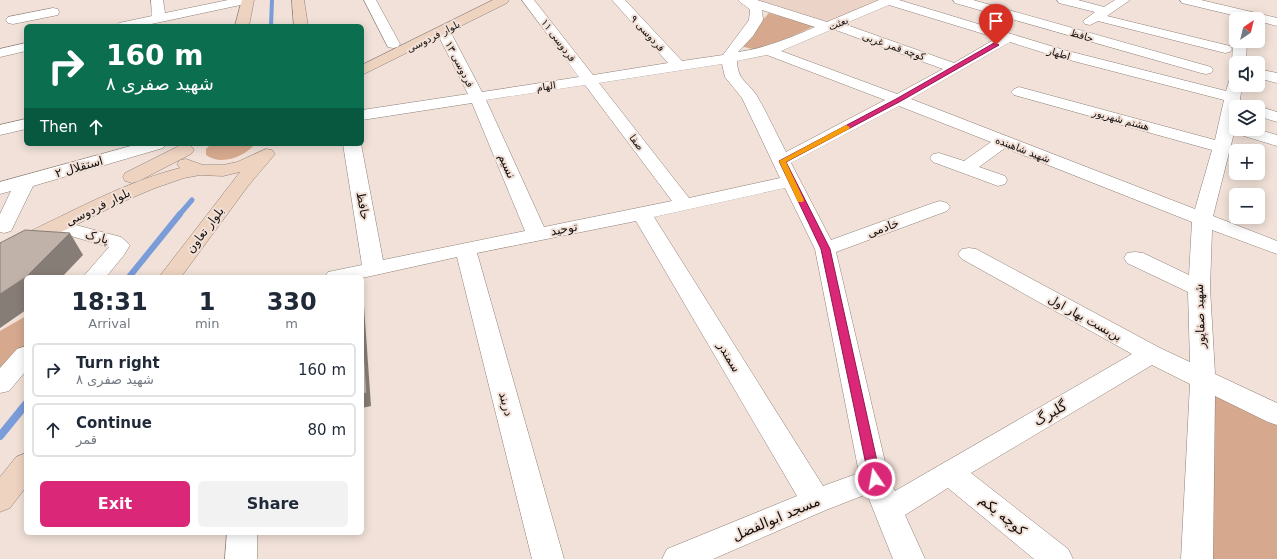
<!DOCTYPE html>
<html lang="en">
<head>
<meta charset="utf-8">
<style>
  body { margin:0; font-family:"DejaVu Sans",Cairo,sans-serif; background:#f2f2f3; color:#1f2937; height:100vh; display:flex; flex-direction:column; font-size:15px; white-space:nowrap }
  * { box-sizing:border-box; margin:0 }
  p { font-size:13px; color:#747a83 }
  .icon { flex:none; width:22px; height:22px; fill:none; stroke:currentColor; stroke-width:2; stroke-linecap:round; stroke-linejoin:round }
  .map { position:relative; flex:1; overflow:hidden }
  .details { position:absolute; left:24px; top:275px; width:340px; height:260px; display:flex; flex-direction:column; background:#fff; border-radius:6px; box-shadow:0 2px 10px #0003 }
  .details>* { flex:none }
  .guide { position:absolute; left:24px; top:24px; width:340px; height:122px; border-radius:6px; box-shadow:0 2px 10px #0003; background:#0b6e4f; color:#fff; overflow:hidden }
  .needle { width:26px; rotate:35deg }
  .fabs { position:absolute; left:1229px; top:12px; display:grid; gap:8px }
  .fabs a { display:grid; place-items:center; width:36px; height:36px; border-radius:6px; background:#fff; box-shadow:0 2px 10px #0003; font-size:20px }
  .pin { position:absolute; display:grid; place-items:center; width:34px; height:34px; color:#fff; margin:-41px -17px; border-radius:50% 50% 50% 0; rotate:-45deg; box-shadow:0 0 4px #0007 }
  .pin .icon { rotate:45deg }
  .me { position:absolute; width:44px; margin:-22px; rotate:348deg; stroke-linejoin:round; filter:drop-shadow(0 0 3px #0008) }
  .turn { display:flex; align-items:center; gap:14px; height:84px; padding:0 16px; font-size:18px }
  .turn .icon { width:52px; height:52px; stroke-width:2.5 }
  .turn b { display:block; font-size:28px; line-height:34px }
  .then { display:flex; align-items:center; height:38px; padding:0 16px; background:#0003; gap:8px; font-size:15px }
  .eta { display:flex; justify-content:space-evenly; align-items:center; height:68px; text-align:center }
  .eta b { font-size:24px; font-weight:700; line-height:28px }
  .cta { display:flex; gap:8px; margin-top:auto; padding:8px 16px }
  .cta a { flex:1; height:46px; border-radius:6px; background:#db2777; color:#fff; font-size:16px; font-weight:700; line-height:46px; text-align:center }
  .cta a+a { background:#f2f2f3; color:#1f2937 }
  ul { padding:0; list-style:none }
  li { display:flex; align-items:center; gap:12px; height:54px; margin:0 8px 6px; padding:0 8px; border:2px solid #e0e1e3; border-radius:6px }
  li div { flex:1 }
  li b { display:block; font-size:15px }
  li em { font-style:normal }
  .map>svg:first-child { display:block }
</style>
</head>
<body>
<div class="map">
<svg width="1277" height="559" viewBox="0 0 1277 559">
  <rect width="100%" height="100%" fill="#f1e1d8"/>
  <polygon fill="#ebd4c7" points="757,0 886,0 828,24"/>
  <g fill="#d6a98e">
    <polygon points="769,13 814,26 761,51 740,46"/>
    <path d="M211 144H255C244 157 221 166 206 155V149Z"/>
    <polygon points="26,316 26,344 0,373 0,331"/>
    <polygon points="1213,389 1277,421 1277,559 1213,559"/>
  </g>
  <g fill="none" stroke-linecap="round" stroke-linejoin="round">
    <polyline stroke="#7a9cd9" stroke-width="4" points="271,26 272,0"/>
    <polyline stroke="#7a9cd9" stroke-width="5" points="179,215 192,200"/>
    <polyline stroke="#7a9cd9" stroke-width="6" points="129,277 180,214"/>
    <polyline stroke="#7a9cd9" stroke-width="8" points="0,436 26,404"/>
    <g stroke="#8f8179" stroke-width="1">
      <g id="street">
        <polygon points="151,0 163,0 165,13 228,0 251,0 249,3 245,4 142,26 117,26 119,23 152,16"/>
        <polygon points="364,0 376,0 400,44 398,47 393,48 388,47"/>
        <path d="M522 0H534L593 75 668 63 612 0H625L682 61 723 55 749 20 750 10C746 5 741 4 738 0H757L827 22 879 0H899L1064 50 1226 91 1231 75 1236 73V85H1242L1239 107H1236V129H1256L1277 135V146L1234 133 1213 216 1277 241V254L1212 230 1210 288 1215 374 1277 403V425L1268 422 1215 396 1213 559H1181L1190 384 1152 365 971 473 1068 549 1073 559H1034L948 488 905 515 925 559H893L867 494 826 510 713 559H662L667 549 797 496 636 221 477 253 564 559H532L457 257 362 278 325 277 328 272 362 265 343 144H361L383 260 525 231 472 103 362 120V110L468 94 436 31 438 28H448L450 31 482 92 579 77ZM889 5 997 38 954 63 844 24ZM762 10 815 27C790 38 766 48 738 52L753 36 763 20ZM833 29 943 69 897 94 781 51ZM1010 42 1054 56 1224 100 1215 140 1019 87 1014 89 1011 92 1014 95 1212 150 1195 209 911 99ZM767 55 885 100 786 152C776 133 767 113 757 96 747 80 738 82 737 61ZM722 64 725 77 742 98 780 178 689 198 599 83ZM585 85 672 201 544 227 486 100ZM899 106 991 142 964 161 939 153 933 154 930 158 933 162 998 186 1005 184 1007 180 1005 176 979 167 1005 148 1192 222 1189 275 1143 253 1135 252 1127 253 1124 258 1127 263 1188 292 1190 362 1160 348 976 249 969 248 962 249 958 254 962 259 1132 354 895 491 889 479 836 252 947 211 950 207 947 203 940 201 933 203 831 240 791 163ZM785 188 815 249 859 473 823 486 654 217Z"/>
        <polygon points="953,0 973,0 1211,67 1213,70 1211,73 1206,74 1201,73 955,3"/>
        <polygon points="1057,0 1078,0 1104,7 1115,0 1130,0 1107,16 1230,46 1232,49 1230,52 1225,53 1098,21 1090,25 1085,24 1083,21 1095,12 1059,3"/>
        <polygon points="1180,0 1201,0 1277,18 1277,26 1258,21 1258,19 1249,19 1182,3"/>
        <polygon points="53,8 58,9 59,12 58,15 13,24 8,23 6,20 8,17"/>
        <polygon points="1236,38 1236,41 1247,41 1246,63 1236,63 1236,67 1232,63 1233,41"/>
        <polygon points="26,43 26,51 0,57 0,49"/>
        <polygon points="1258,69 1277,73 1277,83 1258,78"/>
        <polygon points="1258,106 1277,112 1277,122 1258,116 1258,107 1255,107"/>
        <polygon points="26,119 26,129 0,135 0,125"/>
        <polygon points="138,144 166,144 163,148 33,186 11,231 4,233 0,232 0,214 11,191 0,194 0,182"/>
        <polygon points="57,220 121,237 130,245 124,255 106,277 83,277 109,247 50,230 47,226 50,222"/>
        <polygon points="26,346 26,371 9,391 0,393 0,368 17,349"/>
        <polygon points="227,533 257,533 257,559 225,559"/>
      </g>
    </g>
    <g stroke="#8f8179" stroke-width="1">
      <g id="secondary">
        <polygon points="242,0 254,0 249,26 235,26"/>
        <polygon points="292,0 304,0 308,26 294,26"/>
        <polygon points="493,0 509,0 507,3 362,75 362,65"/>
        <polygon points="185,145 191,146 194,150 191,154 139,181 132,183 125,181 123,177 125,173 179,146"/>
        <path d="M266 149 272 150 275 154 248 186 181 277H159L240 172 223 176 200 175 184 178 155 188 122 202 41 242 0 259V245C60 219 117 184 180 168L177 164 180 160 186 159 203 165H223L237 162Z"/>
        <polygon points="26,453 26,487 10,508 0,512 0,477 16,457"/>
      </g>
    </g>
    <use href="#street" fill="#fff" fill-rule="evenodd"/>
    <use href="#secondary" fill="#eed3c0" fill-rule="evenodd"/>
  </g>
  <g fill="#867d76">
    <polygon points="70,233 83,255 62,277 26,277"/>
    <polygon points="26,277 26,310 0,328 0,294"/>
    <polygon points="362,300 364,306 371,406 362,408"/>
  </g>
  <g fill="#c0b2a9" stroke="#867d76">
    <polygon points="25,230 70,233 26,277 0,294 0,243"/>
    <polygon points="362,322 367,393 362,394"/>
  </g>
  <polygon fill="#db2777" stroke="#8e194d" points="994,43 999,45 901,101 786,162 830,249 881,479 879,482 875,484 871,482 869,479 821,249 779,161 896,99"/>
  <polygon fill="#f59e0b" points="846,125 850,127 849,129 786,162 804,200 803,202 798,202 779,161"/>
  <g text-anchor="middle" stroke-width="4" stroke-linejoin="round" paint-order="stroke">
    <g font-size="10" fill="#15100d" stroke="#f1e1d8">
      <text transform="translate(838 23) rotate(-23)" y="4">بعثت</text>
      <text transform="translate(648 33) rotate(47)" y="4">فردوسی ۹</text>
      <text transform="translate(1082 35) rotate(16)" y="4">حافظ</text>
      <text transform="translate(433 36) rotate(-27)" y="4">بلوار فردوسی</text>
      <text transform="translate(559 40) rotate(53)" y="4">فردوسی ۱۱</text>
      <text transform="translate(894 46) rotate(19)" y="4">کوچه قمر غربی</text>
      <text transform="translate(1059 53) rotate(17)" y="4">اطهار</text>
      <text transform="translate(460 64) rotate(63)" y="4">فردوسی ۱۳</text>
      <text transform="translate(546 86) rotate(-9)" y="4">الهام</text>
      <text transform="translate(1121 119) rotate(15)" y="4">هشتم شهریور</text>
      <text transform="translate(637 142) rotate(53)" y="4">صفا</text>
      <text transform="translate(1023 149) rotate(21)" y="4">شهید شاهبنده</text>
    </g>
    <g font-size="12" fill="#15100d" stroke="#f1e1d8">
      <text transform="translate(507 166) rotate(66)" y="4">نسیم</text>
      <text transform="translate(79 167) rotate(-16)" y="4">استقلال ۲</text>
      <text transform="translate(363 206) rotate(80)" y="4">حافظ</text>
      <text transform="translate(98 207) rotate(-26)" y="4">بلوار فردوسی</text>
      <text transform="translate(883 228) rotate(-20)" y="4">خادمی</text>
      <text transform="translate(564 229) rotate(-11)" y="4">توحید</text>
      <text transform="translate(205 230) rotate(-53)" y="4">بلوار تعاون</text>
      <text transform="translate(97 237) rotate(15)" y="4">پارک</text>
      <text transform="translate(1200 316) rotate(-92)" y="4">شهید صفاپور</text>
      <text transform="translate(1085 318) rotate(29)" y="4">بن‌بست بهار اول</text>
      <text transform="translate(729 357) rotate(59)" y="4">سمندر</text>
      <text transform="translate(506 404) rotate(75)" y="4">دربند</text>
    </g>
    <g font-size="14" fill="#15100d" stroke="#f1e1d8">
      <text transform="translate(1050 413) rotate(-30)" y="5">گلبرگ</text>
      <text transform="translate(1003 515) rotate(39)" y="5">کوچه یکم</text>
      <text transform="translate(776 518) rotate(-23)" y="5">مسجد ابوالفضل</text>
    </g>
  </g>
</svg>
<div class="fabs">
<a><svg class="needle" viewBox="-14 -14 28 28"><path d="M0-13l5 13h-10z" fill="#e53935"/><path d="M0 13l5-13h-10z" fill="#747a83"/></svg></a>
<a><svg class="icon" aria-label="sound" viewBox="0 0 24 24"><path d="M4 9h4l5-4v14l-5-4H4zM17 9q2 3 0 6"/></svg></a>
<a><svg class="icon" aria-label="layers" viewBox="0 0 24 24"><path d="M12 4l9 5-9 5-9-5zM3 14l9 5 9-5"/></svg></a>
<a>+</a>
<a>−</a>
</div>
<div class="pin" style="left:996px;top:45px;background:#d93025"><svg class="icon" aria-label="arrive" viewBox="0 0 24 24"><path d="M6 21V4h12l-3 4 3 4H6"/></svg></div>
<svg class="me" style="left:875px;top:479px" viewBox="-20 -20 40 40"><circle r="17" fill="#db2777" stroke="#fff" stroke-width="3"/><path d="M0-11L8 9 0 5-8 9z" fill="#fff"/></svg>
<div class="guide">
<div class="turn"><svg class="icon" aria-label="right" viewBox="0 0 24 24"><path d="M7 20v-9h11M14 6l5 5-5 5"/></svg><div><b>160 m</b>شهید صفری ۸</div></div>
<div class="then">Then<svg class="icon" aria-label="ahead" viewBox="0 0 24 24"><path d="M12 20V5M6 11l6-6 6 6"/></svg></div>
</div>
<section class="details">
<div class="eta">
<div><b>18:31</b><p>Arrival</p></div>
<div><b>1</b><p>min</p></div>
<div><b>330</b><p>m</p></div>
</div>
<ul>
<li><svg class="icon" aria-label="right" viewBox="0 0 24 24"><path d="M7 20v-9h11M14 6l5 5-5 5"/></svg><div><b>Turn right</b><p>شهید صفری ۸</p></div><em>160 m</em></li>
<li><svg class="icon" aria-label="ahead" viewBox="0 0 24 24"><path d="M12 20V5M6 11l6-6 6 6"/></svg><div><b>Continue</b><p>قمر</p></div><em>80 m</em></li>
</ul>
<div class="cta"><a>Exit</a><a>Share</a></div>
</section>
</div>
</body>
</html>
